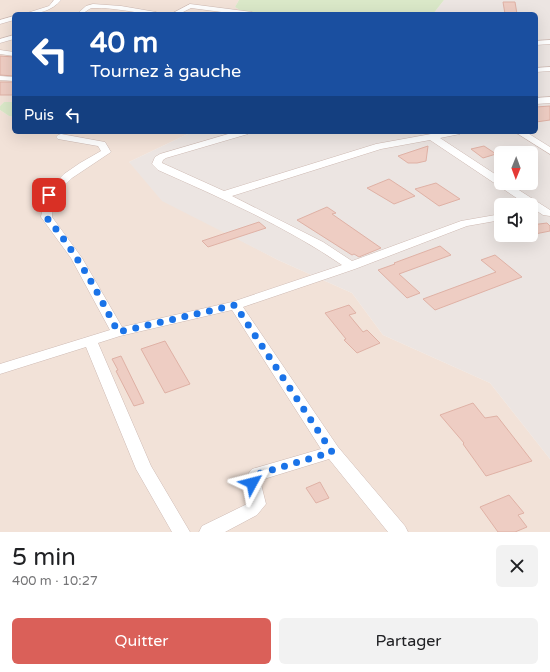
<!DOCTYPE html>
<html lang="fr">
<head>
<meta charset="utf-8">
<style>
  body { margin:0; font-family:"Varela Round",sans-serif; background:#f2f2f2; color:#202124; height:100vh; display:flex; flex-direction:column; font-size:15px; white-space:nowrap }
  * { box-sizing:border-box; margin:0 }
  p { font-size:13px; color:#757577 }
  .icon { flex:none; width:22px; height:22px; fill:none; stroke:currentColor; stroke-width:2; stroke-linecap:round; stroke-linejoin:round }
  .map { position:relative; height:532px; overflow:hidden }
  .details { display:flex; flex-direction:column; background:#fff; flex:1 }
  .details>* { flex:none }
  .banner { position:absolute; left:12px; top:12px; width:526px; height:122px; border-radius:6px; box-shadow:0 4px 16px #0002; background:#1a4fa0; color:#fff; overflow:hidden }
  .needle { width:26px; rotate:181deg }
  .fabs { position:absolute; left:494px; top:146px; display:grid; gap:8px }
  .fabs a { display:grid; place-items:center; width:44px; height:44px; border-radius:6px; background:#fff; box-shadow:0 4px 16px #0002; font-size:20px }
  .pin { position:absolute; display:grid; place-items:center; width:34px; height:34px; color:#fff; margin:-17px; border-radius:8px; box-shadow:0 2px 6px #0006 }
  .me { position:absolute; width:44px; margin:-22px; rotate:52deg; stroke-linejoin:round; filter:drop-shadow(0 0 3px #0008) }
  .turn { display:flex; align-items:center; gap:14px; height:84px; padding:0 12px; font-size:18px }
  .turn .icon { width:52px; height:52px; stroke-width:2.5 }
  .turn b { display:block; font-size:28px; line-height:34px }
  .then { display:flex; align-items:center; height:38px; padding:0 12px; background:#0003; gap:8px; font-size:15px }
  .round { display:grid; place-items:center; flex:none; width:42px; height:42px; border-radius:6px; background:#f2f2f2 }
  .summary { display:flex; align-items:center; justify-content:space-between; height:68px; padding:0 12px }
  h1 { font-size:24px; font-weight:600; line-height:30px }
  .cta { display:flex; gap:8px; margin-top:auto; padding:8px 12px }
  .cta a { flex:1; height:46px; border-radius:6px; background:#da6059; color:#fff; font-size:16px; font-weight:600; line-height:46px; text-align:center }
  .cta a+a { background:#f2f2f2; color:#202124 }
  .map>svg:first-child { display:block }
</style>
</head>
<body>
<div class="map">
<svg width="550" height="532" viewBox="0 0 550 532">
  <rect width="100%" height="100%" fill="#fbf1e9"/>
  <g fill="#f2e2d8">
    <polygon points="0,0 239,0 235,7 246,14 14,14 14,102 4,102 0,106"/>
    <polygon points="0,110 9,116 14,117 14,132 117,134 121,132 192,132 129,162 225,232 278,260 352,293 383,335 490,383 550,459 550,532 0,532"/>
  </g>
  <path fill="#ece5e2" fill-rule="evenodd" d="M444 0H550V459L490 383 383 335 352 293 278 260 162 201 129 162 192 132H536V14H433ZM501 153H531V183H501ZM501 205H531V235H501Z"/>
  <g fill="#dae8c8">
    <polygon points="239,0 444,0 433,14 246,14 235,7"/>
    <polygon points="4,102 14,102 14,117 9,116 0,110 0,106"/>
  </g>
  <g fill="#eecdc3" stroke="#dfb1a5">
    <polygon points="503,2 515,2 517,14 505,14"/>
    <polygon points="0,56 14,57 14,76 0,75"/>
    <rect x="0" y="82" width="14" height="13"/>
    <polygon points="550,106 550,120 536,122 536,107"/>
    <polygon points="428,146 426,161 417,163 408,163 398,156"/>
    <polygon points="484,146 496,154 483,158 471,149"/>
    <polygon points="389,179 415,196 394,204 367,188"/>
    <polygon points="436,183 460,199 439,206 415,189"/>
    <polygon points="327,207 336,213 332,214 381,248 359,257 354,254 352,255 297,220"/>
    <polygon points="259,222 266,228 208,247 202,241"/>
    <polygon points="547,223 550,226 550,231 535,234 531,230 531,225"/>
    <polygon points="440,246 451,255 399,274 420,293 407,298 378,270 395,264 394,263"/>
    <polygon points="495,255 522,277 435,310 423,299 496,272 481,260"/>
    <polygon points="349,305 356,313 349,315 363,332 367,330 380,343 357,353 344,340 346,339 325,313"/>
    <polygon points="165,341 190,384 165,393 141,349"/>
    <polygon points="121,356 144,403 134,406 116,371 118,370 112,359"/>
    <polygon points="473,403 485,418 497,416 532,461 486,476 463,444 464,443 440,415"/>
    <polygon points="320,482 329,498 316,503 306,488"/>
    <polygon points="509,495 524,513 518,515 527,527 515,532 498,532 480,507"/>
  </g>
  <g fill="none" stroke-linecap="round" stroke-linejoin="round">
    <g stroke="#cebab3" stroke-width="1">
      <g id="minor">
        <path d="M54 0H61C52 11 38 14 24 14L49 6Z"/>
        <path d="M93 4 121 6 156 12 159 14C137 14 116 7 93 8 87 8 87 14 77 14L86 6Z"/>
        <polygon points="190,4 252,12 255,14 237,14 191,8 179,14 171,14"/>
        <polygon points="14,16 14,20 0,24 0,20"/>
        <polygon points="14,35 14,39 0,43 0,39"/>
        <polygon points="550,40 550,44 536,45 536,41"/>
        <polygon points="0,50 14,52 14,56 0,54"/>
        <polygon points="550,67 550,71 536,72 536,68"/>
        <polygon points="0,76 14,77 14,81 0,80"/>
        <polygon points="550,97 550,103 536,104 536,98"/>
        <path d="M235 132H250L248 134 166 158 163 160 162 163 224 191 376 144 442 132H462L460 134 440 138 501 178V183H508L550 210V216L543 215 531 207V205H527L430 140 381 149 232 196 323 242 352 261 461 221 501 214V220L467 226 355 269 243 307 338 447 405 526 408 532H388L329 459 264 479 261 484 266 504 257 515 225 532H199L202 526 245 505 248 502C246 489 242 480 252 469L321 449 232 310 120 336 98 343 151 466 190 532H172L136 469 86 347 0 374V364L110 330 71 258 41 217 45 193 64 174 80 163 101 151 98 146 58 139 56 137 58 135 61 134 105 142 111 152 72 178 54 196 52 217 82 258 122 327 232 302 342 265C285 226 221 198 158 170L152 164 155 157 160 154Z"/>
        <polygon points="515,132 526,132 550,147 550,154"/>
      </g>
    </g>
    <use href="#minor" fill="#fff" fill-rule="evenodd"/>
  </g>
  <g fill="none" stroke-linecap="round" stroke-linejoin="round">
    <path stroke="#1a73e8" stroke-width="7" stroke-dasharray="0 12.6" d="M49 195 46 217C77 253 97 291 118 332L235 305 332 452 258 474 253 478 252 483"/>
  </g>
</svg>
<div class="fabs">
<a><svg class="needle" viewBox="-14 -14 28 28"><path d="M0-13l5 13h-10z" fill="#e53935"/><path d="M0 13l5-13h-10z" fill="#757577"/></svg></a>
<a><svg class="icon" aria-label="sound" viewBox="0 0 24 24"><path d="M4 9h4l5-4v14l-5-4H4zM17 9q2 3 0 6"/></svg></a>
</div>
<div class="pin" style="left:49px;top:195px;background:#d93025"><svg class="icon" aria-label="arrive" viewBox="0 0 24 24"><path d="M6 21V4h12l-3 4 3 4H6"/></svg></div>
<svg class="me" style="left:252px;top:483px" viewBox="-20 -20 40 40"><path d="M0-17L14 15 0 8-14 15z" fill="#1a73e8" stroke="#fff" stroke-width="4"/></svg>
<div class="banner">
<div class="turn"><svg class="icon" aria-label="left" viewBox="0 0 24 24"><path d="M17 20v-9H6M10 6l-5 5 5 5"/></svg><div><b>40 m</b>Tournez à gauche</div></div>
<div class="then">Puis<svg class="icon" aria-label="left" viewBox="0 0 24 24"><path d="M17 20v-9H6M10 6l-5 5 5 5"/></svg></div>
</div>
</div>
<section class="details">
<div class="summary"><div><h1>5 min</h1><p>400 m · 10:27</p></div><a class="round"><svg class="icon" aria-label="close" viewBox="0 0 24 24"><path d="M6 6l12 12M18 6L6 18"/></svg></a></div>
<div class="cta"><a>Quitter</a><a>Partager</a></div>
</section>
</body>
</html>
